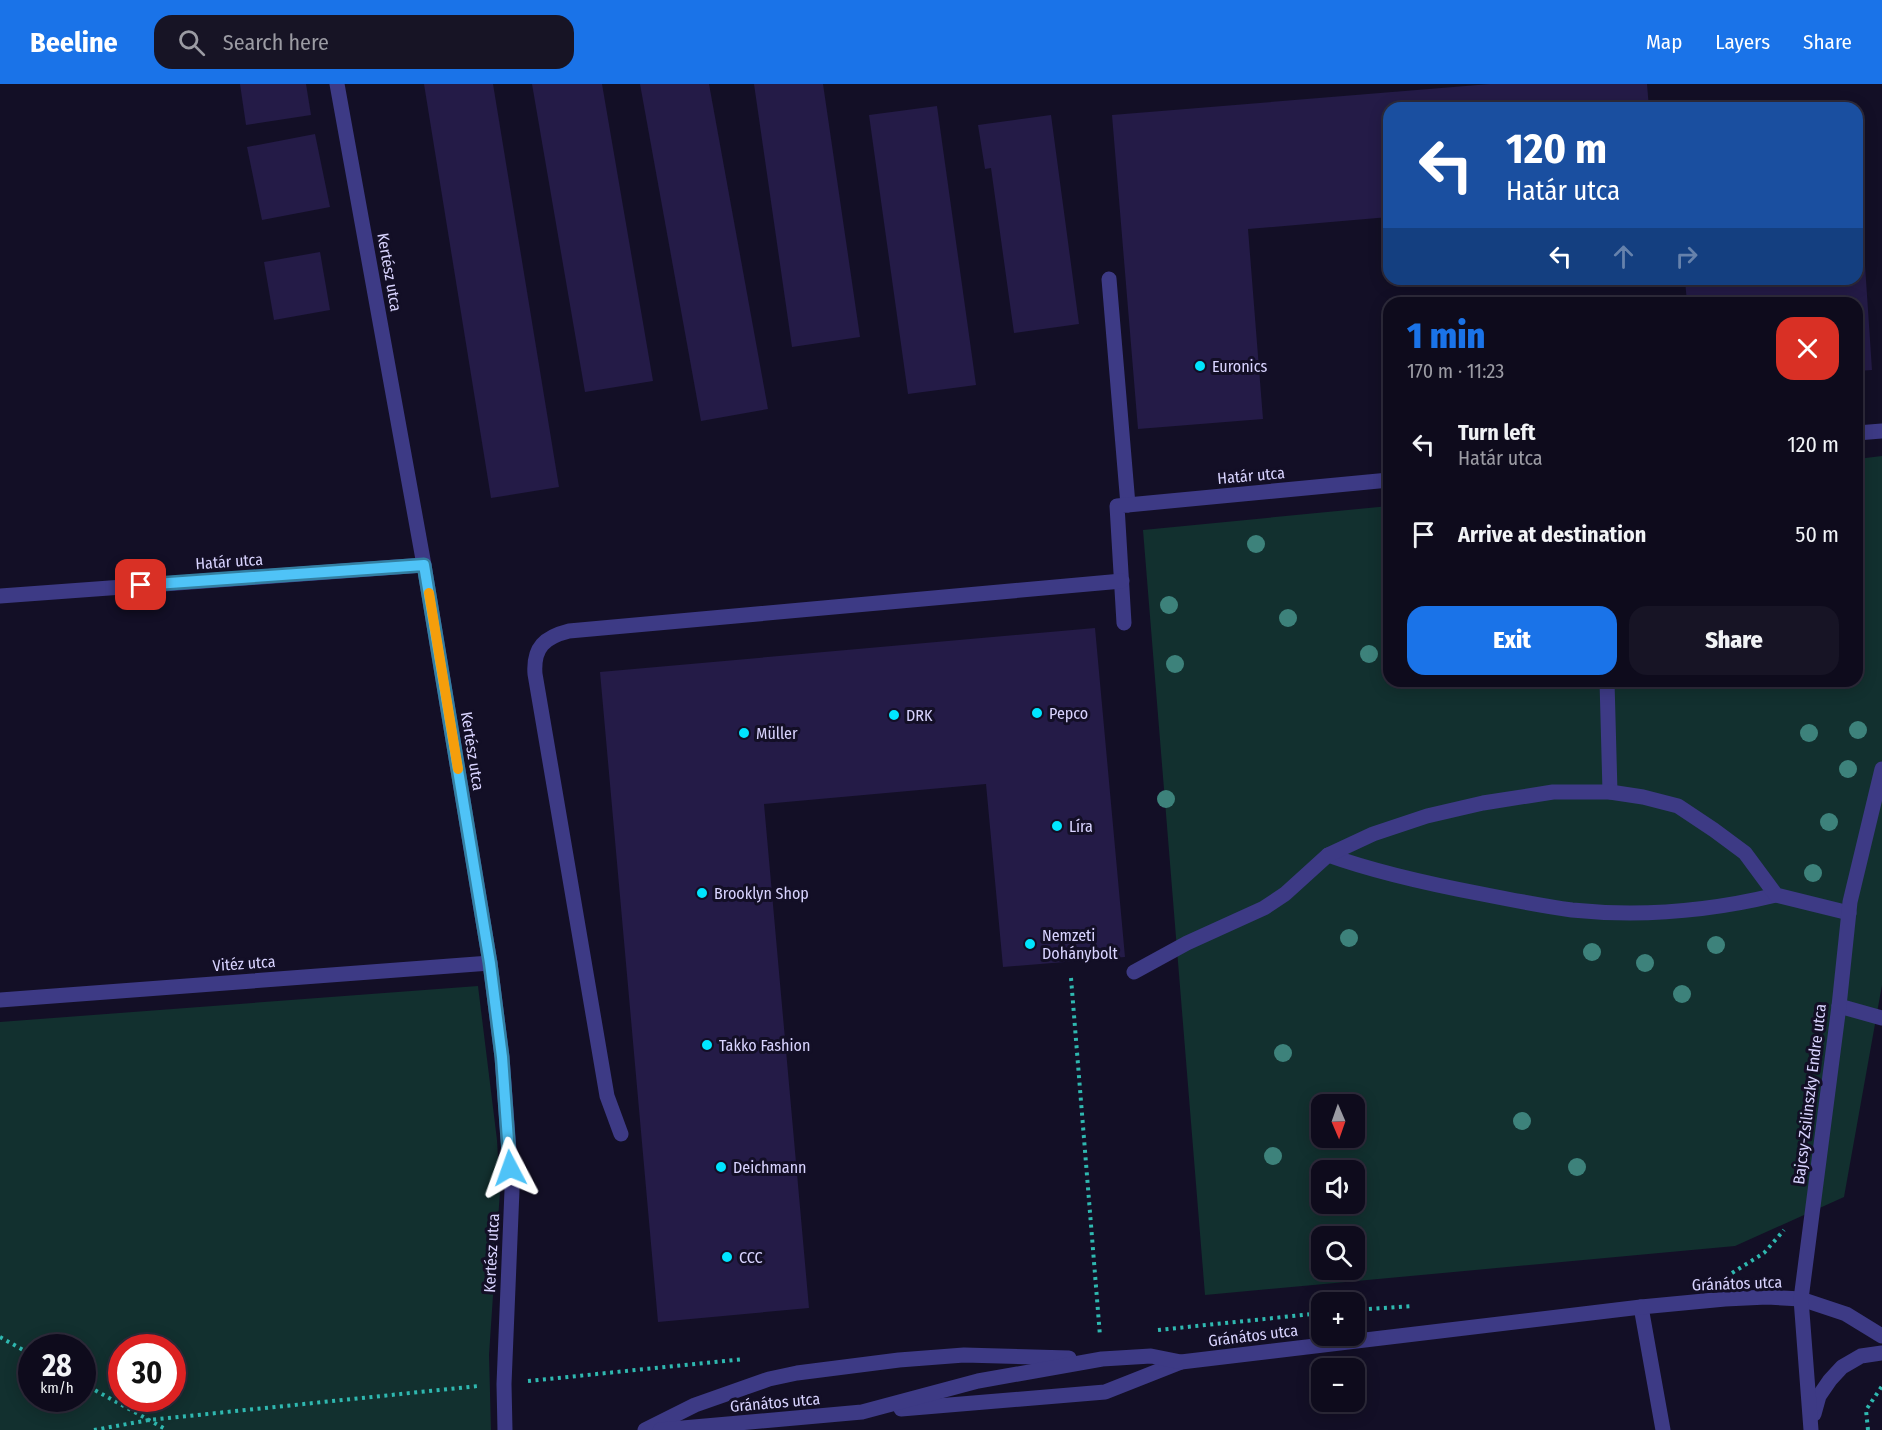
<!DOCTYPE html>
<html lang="en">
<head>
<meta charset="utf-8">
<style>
  body { margin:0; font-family:"Fira Sans Condensed",sans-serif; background:#171425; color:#f1f3f6; height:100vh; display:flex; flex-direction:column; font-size:22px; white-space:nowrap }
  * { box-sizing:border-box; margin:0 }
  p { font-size:20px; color:#9b9ba3 }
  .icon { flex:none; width:33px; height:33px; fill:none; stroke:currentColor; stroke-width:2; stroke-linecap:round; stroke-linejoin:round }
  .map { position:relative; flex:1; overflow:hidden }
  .sheet { position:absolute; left:1383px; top:213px; width:480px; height:390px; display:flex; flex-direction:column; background:#0e0b1c; border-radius:18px; box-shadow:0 3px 15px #0003,0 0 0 2px #2e2b3b }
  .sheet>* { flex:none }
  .banner { position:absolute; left:1383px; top:18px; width:480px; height:183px; border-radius:18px; box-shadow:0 3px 15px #0003,0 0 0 2px #2e2b3b; background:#1a4fa0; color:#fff; overflow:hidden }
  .needle { width:39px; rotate:178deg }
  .tools { position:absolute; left:1311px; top:1010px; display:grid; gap:12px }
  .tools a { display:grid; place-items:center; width:54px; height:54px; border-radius:12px; background:#0e0b1c; box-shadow:0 3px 15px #0003,0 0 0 2px #2e2b3b; font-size:30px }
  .speed { position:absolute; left:18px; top:1250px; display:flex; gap:12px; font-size:30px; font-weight:700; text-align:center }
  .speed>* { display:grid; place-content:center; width:78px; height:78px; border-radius:50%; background:#0e0b1c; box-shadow:0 3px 15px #0003,0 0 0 2px #2e2b3b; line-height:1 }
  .speed small { font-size:15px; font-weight:400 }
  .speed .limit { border:9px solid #d22; background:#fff; color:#111 }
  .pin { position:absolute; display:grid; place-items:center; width:51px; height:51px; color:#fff; margin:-26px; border-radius:12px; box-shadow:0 3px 9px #0006 }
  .me { position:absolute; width:66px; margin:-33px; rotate:356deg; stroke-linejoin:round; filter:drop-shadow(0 0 4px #0008) }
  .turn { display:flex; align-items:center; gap:21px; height:126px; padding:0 24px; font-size:27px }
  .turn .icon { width:78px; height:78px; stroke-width:2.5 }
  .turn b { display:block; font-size:42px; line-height:51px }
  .lanes { display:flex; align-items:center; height:57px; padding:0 24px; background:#0003; justify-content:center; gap:30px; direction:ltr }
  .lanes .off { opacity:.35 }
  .round { display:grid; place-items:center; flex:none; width:63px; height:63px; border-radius:18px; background:#171425 }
  .overview { display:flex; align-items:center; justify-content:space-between; height:102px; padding:0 24px }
  h1 { font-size:36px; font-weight:800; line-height:45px; color:#1a73e8 }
  .action { display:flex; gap:12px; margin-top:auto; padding:12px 24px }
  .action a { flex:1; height:69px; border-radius:18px; background:#1a73e8; color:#fff; font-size:24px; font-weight:800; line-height:69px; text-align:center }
  .action a+a { background:#171425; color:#f1f3f6 }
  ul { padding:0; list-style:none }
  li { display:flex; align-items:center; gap:18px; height:90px; padding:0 24px }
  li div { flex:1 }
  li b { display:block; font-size:22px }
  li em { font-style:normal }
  header { display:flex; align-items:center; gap:36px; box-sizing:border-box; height:84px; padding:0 30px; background:#1a73e8; color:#fff }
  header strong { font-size:28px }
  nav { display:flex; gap:33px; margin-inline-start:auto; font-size:21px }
  .search { width:420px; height:54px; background:#171425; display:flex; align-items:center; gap:15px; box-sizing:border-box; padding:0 21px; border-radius:18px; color:#9b9ba3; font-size:22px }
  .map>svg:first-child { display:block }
</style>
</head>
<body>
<header>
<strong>Beeline</strong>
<div class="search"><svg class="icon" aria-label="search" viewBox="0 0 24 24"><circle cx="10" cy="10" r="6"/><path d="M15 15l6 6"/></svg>Search here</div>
<nav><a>Map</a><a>Layers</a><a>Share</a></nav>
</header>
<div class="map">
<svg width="1882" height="1346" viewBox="0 0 1882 1346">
  <rect width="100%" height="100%" fill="#130f26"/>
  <g fill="#12302f" fill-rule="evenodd">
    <path d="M1882 372V901L1844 1113 1735 1162 1205 1211 1143 446 1389 422V597H1857V375ZM1322 1020H1354V1053H1322ZM1322 1086H1354V1119H1322ZM1322 1152H1354V1185H1322Z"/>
    <path d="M478 902 497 1056 500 1107 489 1271 491 1346H0V938ZM32 1263H82V1314H32ZM122 1263H172V1314H122Z"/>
  </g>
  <g fill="#241b47">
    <polygon points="240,0 306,0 311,31 246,41"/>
    <polygon points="424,0 493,0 559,403 491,414"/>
    <polygon points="532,0 602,0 653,297 585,308"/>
    <polygon points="640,0 709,0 768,325 701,337"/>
    <polygon points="754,0 823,0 860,253 792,263"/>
    <polygon points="1490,0 1647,0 1649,24 1389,24 1389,133 1248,145 1263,335 1138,345 1112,31"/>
    <polygon points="937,22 976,301 908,310 869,31"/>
    <polygon points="1051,31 1079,240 1014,249 991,84 985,85 978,41"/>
    <polygon points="315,50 330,123 262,136 247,63"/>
    <polygon points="320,168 330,226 274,236 264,178"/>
    <polygon points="1865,181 1872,286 1857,287 1857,219 1687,219 1685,196 1702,195 1857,195 1857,182"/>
    <polygon points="1095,544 1125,873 1003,883 986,700 764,720 809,1224 658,1238 600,588"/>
  </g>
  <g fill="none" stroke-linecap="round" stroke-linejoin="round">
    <g stroke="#2fb8b0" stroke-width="4" stroke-dasharray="3 4.5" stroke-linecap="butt">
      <polyline points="1071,894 1100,1252"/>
      <polyline points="1732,1189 1764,1169 1784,1146"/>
      <polyline points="1354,1226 1413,1222"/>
      <polyline points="1158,1246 1322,1229"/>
      <polyline points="0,1253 32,1271"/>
      <polyline points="528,1297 744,1275"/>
      <polyline points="82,1299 167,1346"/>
      <polyline points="94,1346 149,1336 478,1302"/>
      <polyline points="1868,1346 1866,1326 1882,1302"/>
    </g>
    <g stroke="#3d3a85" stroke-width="15">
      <polyline points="337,0 424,481 490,879 502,973 512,1106 504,1300 505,1346"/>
      <polyline points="1109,195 1128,421"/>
      <polyline points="1857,349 1882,347"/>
      <polyline points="0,512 424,481"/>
      <polyline points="1124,539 1117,422 1389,396"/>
      <polyline points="1607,597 1610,708"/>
      <path d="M1328 771C1378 789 1429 800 1482 810 1512 816 1542 822 1572 826 1640 833 1710 827 1776 811"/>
      <polyline points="1134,888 1187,859 1264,824 1285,810 1328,771 1373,750 1427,732 1483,719 1553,708 1610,708 1643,713 1678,722 1714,746 1745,769 1776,811 1849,829"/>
      <polyline points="0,916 490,879"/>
      <polyline points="1839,922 1882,934"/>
      <path d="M621 1050 607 1012 535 590C533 563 545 553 569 547L1122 497"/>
      <polyline points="1641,1223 1663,1346"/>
      <polyline points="901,1325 1105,1308 1181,1278"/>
      <polyline points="1814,1330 1819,1312 1830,1296 1842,1283 1861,1272 1882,1269"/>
      <polyline points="645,1346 695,1321 769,1295 797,1289 899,1276 964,1271 1069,1274"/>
      <polyline points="660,1346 862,1328 978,1297 1102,1275 1151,1272 1181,1278 1641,1223 1725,1215 1767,1213 1801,1215 1846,1230 1882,1252"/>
      <polyline points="1811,1346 1801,1215 1839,922 1850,818 1882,685"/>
    </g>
  </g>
  <g fill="#3d827b">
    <circle cx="1256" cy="460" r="9"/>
    <circle cx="1169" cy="521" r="9"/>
    <circle cx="1288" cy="534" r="9"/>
    <circle cx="1369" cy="570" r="9"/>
    <circle cx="1175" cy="580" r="9"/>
    <circle cx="1858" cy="646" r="9"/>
    <circle cx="1809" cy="649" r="9"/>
    <circle cx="1848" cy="685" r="9"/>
    <circle cx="1166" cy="715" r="9"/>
    <circle cx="1829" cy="738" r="9"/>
    <circle cx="1813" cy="789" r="9"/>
    <circle cx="1349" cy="854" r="9"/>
    <circle cx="1716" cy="861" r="9"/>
    <circle cx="1592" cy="868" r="9"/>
    <circle cx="1645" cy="879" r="9"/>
    <circle cx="1682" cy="910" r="9"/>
    <circle cx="1283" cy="969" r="9"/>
    <circle cx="1522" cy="1037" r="9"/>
    <circle cx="1273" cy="1072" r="9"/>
    <circle cx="1577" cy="1083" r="9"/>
  </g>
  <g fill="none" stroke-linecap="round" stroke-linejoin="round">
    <g stroke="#337fa1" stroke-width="15">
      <polyline id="route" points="141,501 424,481 490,879 502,973 510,1084"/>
    </g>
    <use href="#route" stroke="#4fc3f7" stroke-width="10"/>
    <polyline stroke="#f59e0b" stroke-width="10" points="429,509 458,685"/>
  </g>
  <g fill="#00e5ff" stroke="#130f26" stroke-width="2">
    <circle cx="1200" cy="282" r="6"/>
    <circle cx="1037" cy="629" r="6"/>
    <circle cx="894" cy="631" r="6"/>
    <circle cx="744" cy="649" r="6"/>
    <circle cx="1057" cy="742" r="6"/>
    <circle cx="702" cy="809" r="6"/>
    <circle cx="1030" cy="860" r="6"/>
    <circle cx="707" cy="961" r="6"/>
    <circle cx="721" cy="1083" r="6"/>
    <circle cx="727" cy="1173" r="6"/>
  </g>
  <g text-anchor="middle" stroke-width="6" stroke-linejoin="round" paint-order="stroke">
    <g font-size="16" fill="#d9d4ff" stroke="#130f26">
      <text transform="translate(390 188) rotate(80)" y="6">Kertész utca</text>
      <text transform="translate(1251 391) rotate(-5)" y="6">Határ utca</text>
      <text transform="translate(229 477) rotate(-4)" y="6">Határ utca</text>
      <text transform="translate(473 667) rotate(81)" y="6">Kertész utca</text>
      <text transform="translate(244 879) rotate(-4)" y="6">Vitéz utca</text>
      <text transform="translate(1809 1010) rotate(-83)" y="6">Bajcsy-Zsilinszky Endre utca</text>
      <text transform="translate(491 1169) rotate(-87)" y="6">Kertész utca</text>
      <text transform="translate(1737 1199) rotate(-2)" y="6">Gránátos utca</text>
      <text transform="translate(1253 1251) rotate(-7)" y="6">Gránátos utca</text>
      <text transform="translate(775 1318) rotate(-5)" y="6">Gránátos utca</text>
    </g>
    <g font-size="16" fill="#d9d4ff" stroke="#130f26" text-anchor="start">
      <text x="1212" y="288">Euronics</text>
      <text x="1049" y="635">Pepco</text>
      <text x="906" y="637">DRK</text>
      <text x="756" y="655">Müller</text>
      <text x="1069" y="748">Líra</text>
      <text x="714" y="815">Brooklyn Shop</text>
      <text x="1042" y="857">Nemzeti<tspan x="1042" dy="18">Dohánybolt</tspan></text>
      <text x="719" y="967">Takko Fashion</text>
      <text x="733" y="1089">Deichmann</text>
      <text x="739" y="1179">CCC</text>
    </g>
  </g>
</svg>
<div class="tools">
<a><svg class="needle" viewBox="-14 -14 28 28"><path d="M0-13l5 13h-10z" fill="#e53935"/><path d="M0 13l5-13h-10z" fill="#9b9ba3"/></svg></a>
<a><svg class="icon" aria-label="sound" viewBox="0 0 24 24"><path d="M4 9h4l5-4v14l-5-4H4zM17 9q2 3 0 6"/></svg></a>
<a><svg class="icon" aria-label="search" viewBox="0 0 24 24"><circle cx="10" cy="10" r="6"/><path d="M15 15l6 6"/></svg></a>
<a>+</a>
<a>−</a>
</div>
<div class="speed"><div>28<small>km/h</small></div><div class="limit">30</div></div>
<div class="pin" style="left:141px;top:501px;background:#d93025"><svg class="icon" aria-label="arrive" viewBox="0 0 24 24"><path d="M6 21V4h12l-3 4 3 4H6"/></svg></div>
<svg class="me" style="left:510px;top:1084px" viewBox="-20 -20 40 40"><path d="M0-17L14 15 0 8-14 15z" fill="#4fc3f7" stroke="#fff" stroke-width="4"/></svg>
<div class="banner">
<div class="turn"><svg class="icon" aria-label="left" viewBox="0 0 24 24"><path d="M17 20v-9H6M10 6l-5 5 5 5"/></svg><div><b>120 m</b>Határ utca</div></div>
<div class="lanes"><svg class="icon" aria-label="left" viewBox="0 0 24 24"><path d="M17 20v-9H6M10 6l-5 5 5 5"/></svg><svg class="icon off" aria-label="ahead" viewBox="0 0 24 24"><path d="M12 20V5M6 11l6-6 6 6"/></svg><svg class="icon off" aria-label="right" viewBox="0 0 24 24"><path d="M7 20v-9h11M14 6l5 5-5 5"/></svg></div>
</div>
<section class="sheet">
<div class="overview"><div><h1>1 min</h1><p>170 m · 11:23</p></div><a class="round" style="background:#d93025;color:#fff"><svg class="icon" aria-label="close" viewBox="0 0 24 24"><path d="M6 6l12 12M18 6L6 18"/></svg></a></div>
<ul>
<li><svg class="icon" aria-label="left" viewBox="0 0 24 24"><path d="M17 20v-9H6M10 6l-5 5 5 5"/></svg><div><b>Turn left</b><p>Határ utca</p></div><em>120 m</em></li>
<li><svg class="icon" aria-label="arrive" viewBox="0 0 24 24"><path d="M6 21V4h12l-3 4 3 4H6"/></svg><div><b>Arrive at destination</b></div><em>50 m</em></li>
</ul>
<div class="action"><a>Exit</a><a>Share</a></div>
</section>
</div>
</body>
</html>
